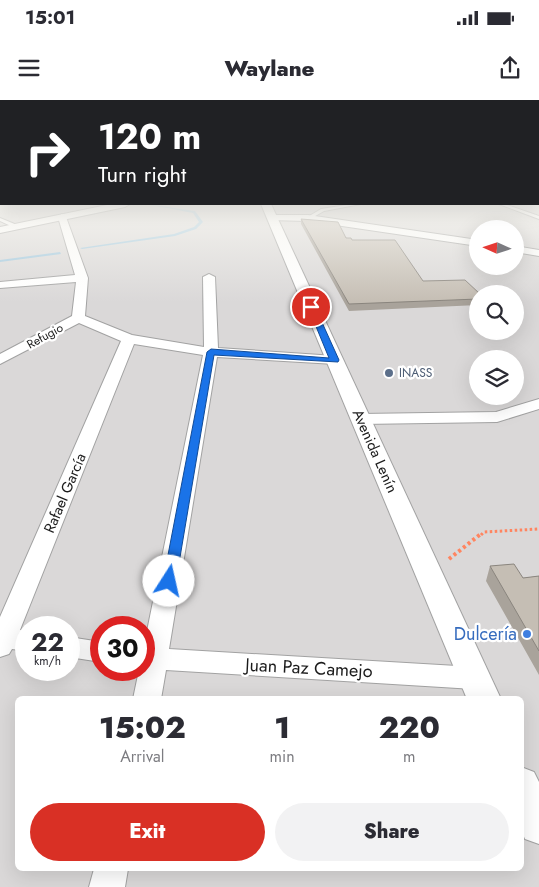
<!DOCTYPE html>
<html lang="en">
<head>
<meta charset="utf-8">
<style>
  body { margin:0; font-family:Jost,sans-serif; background:#f2f2f3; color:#2b2b33; height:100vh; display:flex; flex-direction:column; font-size:19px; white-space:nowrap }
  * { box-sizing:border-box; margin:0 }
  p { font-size:16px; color:#7c7c81 }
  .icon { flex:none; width:28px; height:28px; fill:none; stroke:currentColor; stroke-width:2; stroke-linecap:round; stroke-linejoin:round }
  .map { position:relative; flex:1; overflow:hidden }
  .details { position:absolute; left:15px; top:596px; width:509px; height:175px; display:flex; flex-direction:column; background:#fff; border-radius:8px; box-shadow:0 5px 20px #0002 }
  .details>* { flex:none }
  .banner { position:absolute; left:0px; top:0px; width:540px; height:105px; box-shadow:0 5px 20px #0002; background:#202124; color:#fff; overflow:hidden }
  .needle { width:32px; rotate:273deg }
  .controls { position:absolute; left:469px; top:120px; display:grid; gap:10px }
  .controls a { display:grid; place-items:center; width:55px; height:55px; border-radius:50%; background:#fff; box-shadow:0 5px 20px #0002; font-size:25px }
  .speed { position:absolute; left:15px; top:516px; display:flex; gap:10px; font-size:25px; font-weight:700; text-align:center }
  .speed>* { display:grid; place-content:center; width:65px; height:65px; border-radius:50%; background:#fff; box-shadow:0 5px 20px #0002; line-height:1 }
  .speed small { font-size:12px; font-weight:400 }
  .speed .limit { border:8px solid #d22; background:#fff; color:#111 }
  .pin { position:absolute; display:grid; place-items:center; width:42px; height:42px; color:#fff; margin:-21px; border:2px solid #fff; border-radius:50%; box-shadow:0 1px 5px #0007 }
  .me { position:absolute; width:55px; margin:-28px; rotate:10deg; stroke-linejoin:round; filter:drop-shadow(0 0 4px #0008) }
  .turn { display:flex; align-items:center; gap:18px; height:105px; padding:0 15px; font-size:22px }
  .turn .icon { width:65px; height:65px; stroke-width:2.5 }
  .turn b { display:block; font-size:35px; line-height:42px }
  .eta { display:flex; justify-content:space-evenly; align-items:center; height:85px; text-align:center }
  .eta b { font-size:30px; font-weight:800; line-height:35px }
  .button { display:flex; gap:10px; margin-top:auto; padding:10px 15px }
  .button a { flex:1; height:58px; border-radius:30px; background:#d93025; color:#fff; font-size:20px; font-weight:800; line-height:58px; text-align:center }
  .button a+a { background:#f2f2f3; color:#2b2b33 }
  .status { display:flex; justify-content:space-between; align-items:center; height:35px; padding:0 25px; background:#fff; direction:ltr }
  .status svg { height:14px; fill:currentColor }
  header { display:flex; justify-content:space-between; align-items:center; height:65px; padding:0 15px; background:#fff; font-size:22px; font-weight:800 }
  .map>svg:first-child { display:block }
</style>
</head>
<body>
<div class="status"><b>15:01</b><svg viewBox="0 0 49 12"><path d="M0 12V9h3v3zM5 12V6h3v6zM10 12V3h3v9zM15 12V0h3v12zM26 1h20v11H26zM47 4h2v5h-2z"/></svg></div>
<header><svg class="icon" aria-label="menu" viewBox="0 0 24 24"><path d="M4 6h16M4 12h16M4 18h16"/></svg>Waylane<svg class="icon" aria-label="share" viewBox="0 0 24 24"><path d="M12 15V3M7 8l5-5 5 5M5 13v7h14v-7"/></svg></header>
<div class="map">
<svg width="539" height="787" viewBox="0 0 539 787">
  <rect width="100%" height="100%" fill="#eeebe0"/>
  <path fill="#dad8d8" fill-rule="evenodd" d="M0 92 1 104H539V92V787H0ZM478 129H515V166H478ZM478 194H515V231H478ZM478 259H515V296H478ZM26 528H69V570H26ZM101 528H144V570H101ZM18 599H521V769H18Z"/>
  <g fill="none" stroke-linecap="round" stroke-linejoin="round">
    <g fill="#9ec7de" fill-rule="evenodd">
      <polygon points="146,104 195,111 203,122 196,129 175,136 82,149 80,148 174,134 194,127 199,122 193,113"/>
      <polygon points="60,152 61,154 0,162 0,160"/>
    </g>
    <g stroke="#a2a2a2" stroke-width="2">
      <g id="service">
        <polygon points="353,104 361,104 324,111 310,119 306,118 321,109"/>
        <polygon points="499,104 504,104 539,116 539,119"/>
        <polygon points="0,118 17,125 17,126 13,127 0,121"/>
      </g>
    </g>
    <g stroke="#a2a2a2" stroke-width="2">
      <g id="minor">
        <polygon points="62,114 66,117 88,178 85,216 132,235 204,247 203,177 209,174 215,177 218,248 335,256 340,257 342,260 340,263 335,264 217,257 169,549 474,567 484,570 488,578 484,586 474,589 166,570 161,599 133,599 139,570 144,570 144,546 203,255 134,244 20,530 26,531 26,551 12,549 9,554 0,557 0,517 121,241 79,223 0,264 0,254 72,216 76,182 0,188 0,182 75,175 58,117"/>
        <polygon points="272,115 308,115 478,140 478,146 308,121 269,120 268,118"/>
        <polygon points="515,146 539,150 539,156 515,152"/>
        <polygon points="539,299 539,309 497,322 361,324 355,323 352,319 355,315 361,314 496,312"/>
        <polygon points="69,537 101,542 101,562 69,557"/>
        <polygon points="94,769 128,769 125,787 89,787"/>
      </g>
    </g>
    <g stroke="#a2a2a2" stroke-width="2">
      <g id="tertiary">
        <polygon points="112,104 130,104 125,107 0,133 0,127"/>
        <polygon points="261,104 271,104 501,599 467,599"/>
        <polygon points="521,667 534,672 539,682 539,744 525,739 521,730"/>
      </g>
    </g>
    <polyline stroke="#ff8560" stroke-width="3" stroke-dasharray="2.5 2.5" stroke-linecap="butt" points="481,435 484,432 539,429"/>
    <polyline stroke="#ff8560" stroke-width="4" stroke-dasharray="3 3" stroke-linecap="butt" points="449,459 482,433"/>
    <use href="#service" fill="#fff" fill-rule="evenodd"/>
    <use href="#minor" fill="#fff" fill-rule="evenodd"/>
    <use href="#tertiary" fill="#fff" fill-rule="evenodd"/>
  </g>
  <g fill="#a9a39b">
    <polygon points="301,119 352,140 423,181 478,194 478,205 349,211 301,124"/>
    <polygon points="490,466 523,478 539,476 539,575 486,481"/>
  </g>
  <g fill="#c5beb4" stroke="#8a857e">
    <polygon points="301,119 338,122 346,138 351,138 352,140 395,140 423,181 465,180 480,194 478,194 478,199 349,204"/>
    <polygon points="514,464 523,478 539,476 539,551 490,466"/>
  </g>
  <linearGradient id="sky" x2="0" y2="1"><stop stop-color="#8abce4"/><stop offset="0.46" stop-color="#f7f6f1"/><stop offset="1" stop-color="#f7f6f1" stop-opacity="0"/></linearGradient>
  <rect width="539" height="202" fill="url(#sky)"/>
  <polygon fill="#1a73e8" stroke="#114b97" points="309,205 315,207 339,260 338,262 214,255 176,481 174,484 165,484 163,481 207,252 211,249 329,258 308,207"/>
  <circle fill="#5c6f8a" stroke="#fff" stroke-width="2" cx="389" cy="273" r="5"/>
  <circle fill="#3f7fe0" stroke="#fff" stroke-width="2" cx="527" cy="534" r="5"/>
  <g text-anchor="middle" stroke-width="4.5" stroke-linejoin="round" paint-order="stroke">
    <g font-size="12" fill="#1b1b1b" stroke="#fff">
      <text transform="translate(45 236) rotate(-29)" y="4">Refugio</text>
    </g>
    <g font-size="12" fill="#4e5e75" stroke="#fff" text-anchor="start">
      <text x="399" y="277">INASS</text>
    </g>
    <g font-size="15" fill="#1b1b1b" stroke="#fff">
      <text transform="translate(375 351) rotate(66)" y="5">Avenida Lenín</text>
      <text transform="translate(65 393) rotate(-67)" y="5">Rafael García</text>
    </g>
    <g font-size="18" fill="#366cbe" stroke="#fff" text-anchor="end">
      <text x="517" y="540">Dulcería</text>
    </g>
    <g font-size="18" fill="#1b1b1b" stroke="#fff">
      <text transform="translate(309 568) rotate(3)" y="6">Juan Paz Camejo</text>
    </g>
  </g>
</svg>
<div class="controls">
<a><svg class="needle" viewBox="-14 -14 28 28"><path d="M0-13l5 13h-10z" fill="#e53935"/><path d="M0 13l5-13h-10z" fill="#7c7c81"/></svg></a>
<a><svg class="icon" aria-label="search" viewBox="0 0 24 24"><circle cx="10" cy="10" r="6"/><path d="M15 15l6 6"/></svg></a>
<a><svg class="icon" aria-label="layers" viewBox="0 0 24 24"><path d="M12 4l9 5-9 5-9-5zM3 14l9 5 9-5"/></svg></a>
</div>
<div class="speed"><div>22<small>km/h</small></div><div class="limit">30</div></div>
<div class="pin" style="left:311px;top:207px;background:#d93025"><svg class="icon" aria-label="arrive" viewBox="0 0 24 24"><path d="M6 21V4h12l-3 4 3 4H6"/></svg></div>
<svg class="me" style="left:169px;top:481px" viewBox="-20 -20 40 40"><circle r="19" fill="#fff"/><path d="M0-13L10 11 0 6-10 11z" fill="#1a73e8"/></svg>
<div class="banner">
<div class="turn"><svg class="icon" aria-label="right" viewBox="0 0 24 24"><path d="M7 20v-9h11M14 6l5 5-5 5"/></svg><div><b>120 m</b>Turn right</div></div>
</div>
<section class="details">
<div class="eta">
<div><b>15:02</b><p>Arrival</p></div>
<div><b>1</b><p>min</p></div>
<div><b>220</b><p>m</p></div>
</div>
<div class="button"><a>Exit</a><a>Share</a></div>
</section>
</div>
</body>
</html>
